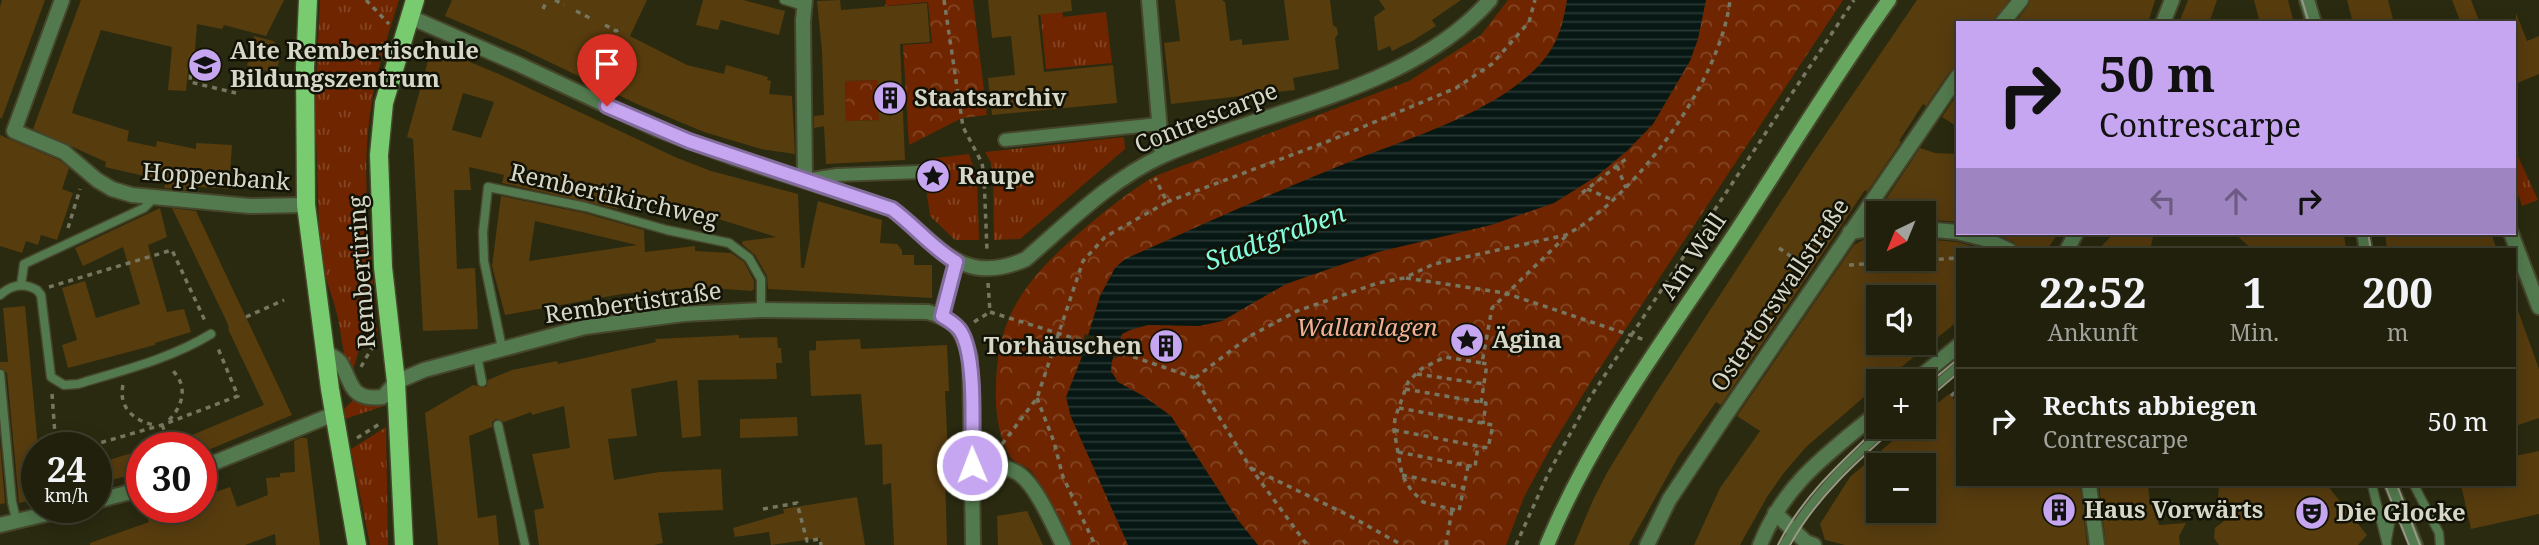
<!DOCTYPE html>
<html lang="de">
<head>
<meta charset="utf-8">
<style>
  body { margin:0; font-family:"Noto Serif",serif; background:#2d2d1a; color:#f1f3f6; height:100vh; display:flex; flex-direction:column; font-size:26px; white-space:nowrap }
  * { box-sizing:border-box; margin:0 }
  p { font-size:23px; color:#a2a39d }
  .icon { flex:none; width:38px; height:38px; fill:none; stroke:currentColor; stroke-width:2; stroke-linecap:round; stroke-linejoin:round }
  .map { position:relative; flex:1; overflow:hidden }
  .drawer { position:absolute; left:1956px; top:248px; width:560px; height:238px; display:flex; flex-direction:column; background:#20200c; border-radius:0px; box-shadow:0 4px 18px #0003,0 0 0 2px #3d3e2d }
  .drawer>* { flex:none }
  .hud { position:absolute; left:1956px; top:21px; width:560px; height:214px; border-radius:0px; box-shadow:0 4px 18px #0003,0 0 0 2px #3d3e2d; background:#c6a6f0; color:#111; overflow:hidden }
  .needle { width:46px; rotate:223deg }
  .tools { position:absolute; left:1866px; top:201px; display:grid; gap:14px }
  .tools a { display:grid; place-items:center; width:70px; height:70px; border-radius:0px; background:#20200c; box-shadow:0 4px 18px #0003,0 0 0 2px #3d3e2d; font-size:35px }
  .speed { position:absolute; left:21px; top:432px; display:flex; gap:14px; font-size:35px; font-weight:700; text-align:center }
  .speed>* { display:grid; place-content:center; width:91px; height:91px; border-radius:50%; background:#20200c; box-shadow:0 4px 18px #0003,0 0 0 2px #3d3e2d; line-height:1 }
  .speed small { font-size:18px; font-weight:400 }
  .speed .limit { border:10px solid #d22; background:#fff; color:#111 }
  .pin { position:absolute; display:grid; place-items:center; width:60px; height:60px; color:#fff; margin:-72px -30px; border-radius:50% 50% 50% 0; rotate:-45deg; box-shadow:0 0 7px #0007 }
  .pin .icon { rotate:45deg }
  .me { position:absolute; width:77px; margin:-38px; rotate:359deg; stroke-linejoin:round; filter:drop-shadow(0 0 5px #0008) }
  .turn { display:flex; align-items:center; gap:24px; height:147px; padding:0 28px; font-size:32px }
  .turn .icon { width:91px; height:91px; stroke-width:2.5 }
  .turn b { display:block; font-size:49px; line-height:60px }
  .lanes { display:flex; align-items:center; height:66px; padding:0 28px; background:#0003; justify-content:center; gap:35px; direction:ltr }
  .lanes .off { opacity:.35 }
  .eta { display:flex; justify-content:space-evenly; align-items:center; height:119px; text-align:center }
  .eta b { font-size:42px; font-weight:700; line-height:49px }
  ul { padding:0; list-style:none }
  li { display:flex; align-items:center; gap:21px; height:105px; padding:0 28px; border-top:2px solid #3d3e2d }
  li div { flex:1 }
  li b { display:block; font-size:26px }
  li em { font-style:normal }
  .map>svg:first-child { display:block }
</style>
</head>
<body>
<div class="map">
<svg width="2539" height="545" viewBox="0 0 2539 545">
  <defs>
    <pattern id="grass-tufts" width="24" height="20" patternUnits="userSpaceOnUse" patternTransform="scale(1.75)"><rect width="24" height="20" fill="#6f2600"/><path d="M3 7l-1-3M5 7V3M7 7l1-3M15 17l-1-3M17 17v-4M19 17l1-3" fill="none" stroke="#834524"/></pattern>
    <pattern id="forest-crowns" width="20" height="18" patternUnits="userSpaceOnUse" patternTransform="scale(1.75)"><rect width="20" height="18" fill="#6f2600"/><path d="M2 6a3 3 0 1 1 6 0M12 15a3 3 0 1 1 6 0" fill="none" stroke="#834524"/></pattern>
    <pattern id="water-rules" width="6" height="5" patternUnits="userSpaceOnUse" patternTransform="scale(1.75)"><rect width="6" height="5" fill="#071713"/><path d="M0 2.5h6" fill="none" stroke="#2a3834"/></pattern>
  </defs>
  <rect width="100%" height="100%" fill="#2a2a10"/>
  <g fill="url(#grass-tufts)">
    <path d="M320 0H399C385 43 372 86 368 131 362 198 373 268 377 335L360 347 351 376C343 358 342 338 338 318 333 296 324 277 320 255L315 104Z"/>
    <polygon points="1039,0 1061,0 1063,17 1106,12 1112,63 1046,69"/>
    <polygon points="1124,137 1125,149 1020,239 994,240 993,174 991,163 985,152"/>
    <polygon points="2515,150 2538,200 2522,206 2515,186"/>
    <polygon points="969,154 977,178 979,240 955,240 930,216 923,165 928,159"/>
    <polygon points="353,400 372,406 384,406 345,419 344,409"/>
    <polygon points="386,427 388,545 370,545 351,449"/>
  </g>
  <g fill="url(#forest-crowns)">
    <polygon points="886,0 973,0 987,115 962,118 909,145 903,45 932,43 928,2 885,6"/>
    <path d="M1508 0H1843L1590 383 1551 447 1524 497 1506 545H1071C1062 528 1042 482 1030 470 1024 464 1013 463 1009 455 998 433 995 411 996 387 997 315 1026 280 1078 234 1102 213 1127 193 1155 176L1409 81 1481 35Z"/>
    <polygon points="877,80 879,120 846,121 845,81"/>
  </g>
  <path fill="url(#water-rules)" d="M1567 0H1706L1698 39 1690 61 1653 124 1628 150 1597 176 1554 203 1491 225 1378 252 1286 284 1222 321 1199 326 1148 325 1130 330 1122 334 1112 361 1111 371 1118 382 1145 397 1171 416 1238 520 1258 545H1128L1071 417 1066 397 1081 359 1100 296 1115 268 1125 259C1199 226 1274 192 1349 162 1407 139 1484 116 1530 74 1555 52 1562 31 1567 0Z"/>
  <polygon fill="#2a2a10" points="1085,334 1120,345 1117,358 1081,347"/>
  <g fill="#573c0e" fill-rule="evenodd">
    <polygon points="2,0 45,0 2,118 0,118 0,7"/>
    <polygon points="81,0 284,0 266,36 224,25 222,29 197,24 194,62 189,61 186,91 168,90 172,47 101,30 75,103 72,113 129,131 127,141 156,147 157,141 196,149 196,143 232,145 229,189 185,186 187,190 164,188 166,181 105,167 106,162 33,129"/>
    <polygon points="452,0 647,0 630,36 687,65 724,74 726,65 768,77 767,80 771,81 769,94 792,96 795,154 761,149 704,132 637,104 520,48 445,16"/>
    <polygon points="703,0 743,0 785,11 779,35 721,20 718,30 696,25"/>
    <path d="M840 0 841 10 927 3 930 42 900 44 905 160 826 164 824 126 814 128V116L824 115 822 51 817 1ZM877 80 879 120 846 121 845 81Z"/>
    <polygon points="988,0 1071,0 1072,11 1038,15 1044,72 1113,65 1117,103 992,115 988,78 1015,75 1011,36 992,38"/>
    <polygon points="1175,0 1222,0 1225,2 1230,41 1242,39 1242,45 1289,40 1284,0 1330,0 1333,25 1337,28 1338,34 1335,38 1339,69 1293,78 1295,90 1171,104 1164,43 1180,41"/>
    <polygon points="1379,0 1461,0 1432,20 1436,26 1414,40 1392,51 1390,46 1378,51 1374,17 1385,9"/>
    <polygon points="1917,0 2009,0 1993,23 1958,23 1958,66 1950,71 1926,106 1923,104 1899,141 1901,142 1867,192 1865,190 1721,405 1716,402 1678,457 1629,545 1574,545 1593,500 1608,471 1654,396 1808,160"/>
    <polygon points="2030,0 2155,0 2148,23 2015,23 2028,6"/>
    <polygon points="2188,0 2217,0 2209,23 2179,23"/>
    <polygon points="2254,0 2288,0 2294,23 2260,23"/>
    <polygon points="2347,0 2388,0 2394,23 2353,23"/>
    <polygon points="2452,0 2471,0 2480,23 2461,23"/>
    <polygon points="2516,13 2527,41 2539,36 2539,74 2515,84"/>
    <polygon points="254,36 273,41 282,49 276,73 247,66"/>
    <path d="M432 46 501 75 675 157 711 171 798 194 801 268H804L818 201 882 220 880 243 897 244 902 250V255H914V265H932V298L768 289 767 276 755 255 742 244 743 241 776 237 661 201 660 205 624 192 618 209 502 183 504 175 469 167 471 190H454L457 269 475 268 478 329 423 331 413 139 407 137ZM463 93 494 102 481 138 452 130Z"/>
    <polygon points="1958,93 1958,127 1942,117"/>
    <polygon points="0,135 59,160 69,168 62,189 73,193 57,240 41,235 38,245 26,241 22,253 0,246"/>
    <polygon points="1920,148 1935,153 1958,154 1958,222 1923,219 1923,208 1902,214 1884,214 1880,208"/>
    <path d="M501 196 584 213 644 230 645 252 695 246V251L731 253 744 262 754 281V289L752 291 697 287 676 289 622 294 505 315 492 266ZM535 221 637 245 529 261Z"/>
    <polygon points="160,208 167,237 148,245 167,312 184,309 191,332 155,343 155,345 68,368 62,345 77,340 62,288 85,281 96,318 140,304 123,247 83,266 75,248"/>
    <polygon points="172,208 196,211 292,415 201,453 201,448 161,448 264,405 228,329 229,328 226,320"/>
    <polygon points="1994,233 2058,233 2047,250 2018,250 2014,242"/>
    <polygon points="2114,233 2154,233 2150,250 2098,250"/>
    <polygon points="2234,233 2344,233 2346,250 2253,250"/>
    <polygon points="2385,233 2491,233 2497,250 2387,250"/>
    <path d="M1878 238V259H1923V239L1957 242 1986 250H1958V321L1883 382H1878V385L1806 447 1783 474 1767 497 1740 545H1694L1720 488 1760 431 1737 416 1854 245 1863 240ZM1878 298H1923V343H1878Z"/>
    <polygon points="25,306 38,448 37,499 19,503 7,373 0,368 0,362 8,362 3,308"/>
    <polygon points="2517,308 2539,369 2539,418 2515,426 2515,309"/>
    <polygon points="739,335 739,338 777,337 778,348 781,348 782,363 776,363 777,379 698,380 701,436 682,438 677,380 631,389 637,436 608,439 614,480 659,472 721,469 723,510 658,513 663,543 654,545 539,545 534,510 544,508 532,454 570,448 564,406 532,415 531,412 504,422 496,419 492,422 492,427 469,436 478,518 496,515 499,545 438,545 425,413 473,385 486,387 488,380 512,370 557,361 558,364 656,342 655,339"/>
    <polygon points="1162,336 1176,340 1171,357 1156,353"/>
    <polygon points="860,339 861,349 947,345 949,391 945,391 949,474 945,474 947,545 894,545 891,483 883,485 882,444 865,445 861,394 811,396 809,351 816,350 816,341"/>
    <path d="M1949 394 1958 403V485H2080L2087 545H1845L1825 540 1820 524 1850 477 1909 427H1923V415ZM1878 466H1923V511H1878Z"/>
    <polygon points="797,417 798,436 740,438 740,419"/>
    <polygon points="300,438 307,438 320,545 276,545 275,534 245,545 90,545 90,543 149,522 147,517 173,508 201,508 201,497 230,487 237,507 268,495 266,478 280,477 280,473 295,472 294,441"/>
    <polygon points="0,444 5,503 6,503 0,504"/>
    <polygon points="142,450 142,472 96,484 96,465 99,463"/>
    <polygon points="2539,451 2539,514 2471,529 2461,485 2515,485 2515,456"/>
    <polygon points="2099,485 2148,485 2150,503 2155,502 2159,525 2186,523 2179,536 2180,545 2106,545"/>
    <polygon points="2219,485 2327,485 2367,535 2358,545 2219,545 2214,538 2215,528 2230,516 2218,497"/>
    <polygon points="857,497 865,545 820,545 820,538 771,545 769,532 735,537 733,528 784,513 783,509"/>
    <polygon points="1027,511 1043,545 998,545 997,516"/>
  </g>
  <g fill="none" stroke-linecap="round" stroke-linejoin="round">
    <g stroke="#46462d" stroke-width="11">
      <g id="service">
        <polyline points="784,0 803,6"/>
        <polyline points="21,285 24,264 144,208 154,198"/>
        <path d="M0 295C11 285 23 282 37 290L41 295 51 377 64 385 78 384C124 370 170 359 211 334"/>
        <polyline points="502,348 484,261 483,232 488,187 586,207 667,230 729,243 749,258 761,279 761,310"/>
        <polyline points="477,355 482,382"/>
        <polyline points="0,374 12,502 17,523"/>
        <polyline points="1923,396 1958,366"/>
        <polyline points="498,425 525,545"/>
        <polyline points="2372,485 2387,545"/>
        <polyline points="2414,485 2439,533 2440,545"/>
        <polyline points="2387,540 2391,518 2399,503"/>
        <path d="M1784 545C1810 498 1848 461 1888 427"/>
      </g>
    </g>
    <g stroke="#46462d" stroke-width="16">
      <g id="pedestrian">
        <polyline points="1005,140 1159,124"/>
        <polyline points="805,180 837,175 920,172"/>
        <polyline points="2363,233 2366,250"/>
        <polyline points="2391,485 2416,545"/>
      </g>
    </g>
    <g stroke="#46462d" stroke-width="18">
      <g id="minor">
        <polyline points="62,0 14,131 64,152 97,180 112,189 132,195 250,206 306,205"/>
        <polyline points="805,0 803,21 805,180"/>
        <polyline points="1149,0 1162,156"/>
        <polyline points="2307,0 2314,23"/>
        <path d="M410 17 518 64 657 129 735 158 892 209C938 244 962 288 1026 259 1069 222 1110 180 1162 156 1269 108 1410 91 1490 0"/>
        <polyline points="2002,23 2021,0"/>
        <polyline points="2163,23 2172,0"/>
        <polyline points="1923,229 1958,232"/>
        <polyline points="1850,232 1878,228"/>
        <polyline points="1961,233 1985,239 2009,250"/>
        <polyline points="2511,233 2539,307"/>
        <polyline points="2067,250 2076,233"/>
        <polyline points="941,316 956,262"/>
        <path d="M326 352C330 355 337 358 340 362 353 383 349 401 383 397L396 382 424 370 585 327 684 314 761 310 928 312C956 320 962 329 970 357L973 545"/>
        <polyline points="1914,382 1958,346"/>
        <path d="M972 465C987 465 1002 465 1016 472 1035 482 1053 525 1063 545"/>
        <polyline points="201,468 334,414"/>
        <polyline points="2089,485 2097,545"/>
        <polyline points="96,501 142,489"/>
        <polyline points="1775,513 1806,542 1814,545"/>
        <polyline points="0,525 72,508"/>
        <polyline points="1647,545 1669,500 1723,419 1958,76"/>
        <path d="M1760 545C1785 482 1828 454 1878 412"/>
      </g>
    </g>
    <g stroke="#46462d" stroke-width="18">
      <path id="secondary" d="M1547 545C1592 436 1663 341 1728 244 1782 163 1832 79 1889 0"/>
    </g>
    <g stroke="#46462d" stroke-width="21">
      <g id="primary">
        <polyline points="308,0 305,68 306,205 330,389 357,545"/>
        <polyline points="404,545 396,382 383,267 379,155 384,103 415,0"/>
      </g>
    </g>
    <g stroke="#767661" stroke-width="3.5" stroke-dasharray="5 5" stroke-linecap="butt">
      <polyline points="366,0 389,24"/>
      <polyline points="555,0 564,5"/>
      <polyline points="944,0 963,127 982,163 984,176 987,251"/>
      <polyline points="543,9 547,0"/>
      <polyline points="576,11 594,20"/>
      <polyline points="605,25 616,31 623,28"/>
      <polyline points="190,56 192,57 190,82 236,93"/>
      <polyline points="1617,166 1626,188"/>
      <polyline points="1587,189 1613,200"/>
      <polyline points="1582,193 1626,159"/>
      <polyline points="1167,202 1334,139 1456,88 1492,64 1529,22 1535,0"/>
      <polyline points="68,228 80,189"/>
      <polyline points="1779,248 1806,267"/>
      <polyline points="1849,265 1958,258"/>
      <polyline points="1406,278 1505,293 1645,340"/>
      <polyline points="988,283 990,312"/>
      <polyline points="49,287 172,250 206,323"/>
      <polyline points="990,312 1131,356 1195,378 1250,467 1307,545"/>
      <polyline points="246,317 284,300"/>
      <polyline points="974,322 990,312"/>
      <polyline points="361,367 371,349 374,348"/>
      <polyline points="1417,374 1484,384"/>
      <path d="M1195 378 1250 336 1297 311 1378 283 1404 278 1434 264 1566 235C1636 197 1721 80 1730 0"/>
      <path d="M123 385C118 407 134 421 154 425"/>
      <polyline points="1405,389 1486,403 1483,424"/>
      <polyline points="52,394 56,448"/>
      <polyline points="1951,396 1955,392 1958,396"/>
      <polyline points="1037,398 1054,442 1063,477 1095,545"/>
      <polyline points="1481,403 1487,364 1482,363"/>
      <path d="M169 420C183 406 189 385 171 369"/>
      <polyline points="162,425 169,441"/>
      <polyline points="1394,430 1488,448 1493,425 1399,408"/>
      <polyline points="357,438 381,423"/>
      <polyline points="82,448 162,425 238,396 217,346"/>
      <polyline points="994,450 1003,443 1037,398 1083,261 1105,237 1167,202 1155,178"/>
      <polyline points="1398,452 1475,467 1478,446"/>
      <polyline points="1468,466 1459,511 1423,502 1411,490 1402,475 1394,430 1395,418 1408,382 1421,369 1445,357 1482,363 1492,308 1566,236"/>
      <polyline points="1251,468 1350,516 1402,545"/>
      <polyline points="1402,475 1464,488"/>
      <polyline points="2346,508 2347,507"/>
      <polyline points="763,509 797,503 807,541 820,539 821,545"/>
      <polyline points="1446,545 1452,510"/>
      <polyline points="1516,545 1548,474 1591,396 1854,0"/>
    </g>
    <use href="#service" stroke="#537a4e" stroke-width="8"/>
    <use href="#pedestrian" stroke="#537a4e" stroke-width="12"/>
    <use href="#minor" stroke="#537a4e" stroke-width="14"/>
    <use href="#secondary" stroke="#68a760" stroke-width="14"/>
    <use href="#primary" stroke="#78cb6e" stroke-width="18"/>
    <g stroke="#989885" stroke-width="2">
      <polyline points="2302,0 2309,23"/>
      <polyline points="2368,233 2371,250"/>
      <polyline points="1923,388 1958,359"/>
      <polyline points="1923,403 1958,373"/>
      <polyline points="2385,485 2409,545"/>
      <polyline points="2397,485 2420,545"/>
      <path d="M1778 545C1801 498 1841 462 1878 427"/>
      <path d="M1790 545C1816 498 1856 462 1896 427"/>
    </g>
  </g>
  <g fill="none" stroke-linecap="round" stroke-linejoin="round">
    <g stroke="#816c9c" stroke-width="18">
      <path id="route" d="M607 106 689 141 892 209C915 226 932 248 956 262L942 316C948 320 954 323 959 329 977 351 972 434 972 465"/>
    </g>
    <use href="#route" stroke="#c6a6f0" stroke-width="12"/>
  </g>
  <defs>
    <g id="university-disc" transform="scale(1.75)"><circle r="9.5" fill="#c6a6f0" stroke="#121207"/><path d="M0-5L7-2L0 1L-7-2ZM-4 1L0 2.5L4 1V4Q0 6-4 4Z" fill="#111"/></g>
    <g id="building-disc" transform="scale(1.75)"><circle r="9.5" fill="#c6a6f0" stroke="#121207"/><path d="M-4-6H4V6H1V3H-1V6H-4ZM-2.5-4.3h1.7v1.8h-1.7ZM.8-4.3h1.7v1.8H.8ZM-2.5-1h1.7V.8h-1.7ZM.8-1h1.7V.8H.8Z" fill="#111"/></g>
    <g id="sight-disc" transform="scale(1.75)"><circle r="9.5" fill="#c6a6f0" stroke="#121207"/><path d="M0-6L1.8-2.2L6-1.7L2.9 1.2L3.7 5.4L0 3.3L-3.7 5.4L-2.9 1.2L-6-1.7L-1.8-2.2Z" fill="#111"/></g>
    <g id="theatre-disc" transform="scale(1.75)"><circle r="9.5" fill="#c6a6f0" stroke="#121207"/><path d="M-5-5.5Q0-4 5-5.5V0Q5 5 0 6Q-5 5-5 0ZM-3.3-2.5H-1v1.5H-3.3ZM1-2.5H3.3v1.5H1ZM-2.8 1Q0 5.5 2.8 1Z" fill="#111"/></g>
  </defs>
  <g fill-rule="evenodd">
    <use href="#university-disc" x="205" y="65"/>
    <use href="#building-disc" x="890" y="98"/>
    <use href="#sight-disc" x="933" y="176"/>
    <use href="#sight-disc" x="1467" y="340"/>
    <use href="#building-disc" x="1166" y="346"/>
    <use href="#building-disc" x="2059" y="510"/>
    <use href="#theatre-disc" x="2312" y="513"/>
  </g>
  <g text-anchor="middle" stroke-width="5" stroke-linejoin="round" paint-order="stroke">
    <g font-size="24" font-weight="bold" fill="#d7d7c8" stroke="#121207" text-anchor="start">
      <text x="230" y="59">Alte Rembertischule<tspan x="230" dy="28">Bildungszentrum</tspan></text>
      <text x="914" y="106">Staatsarchiv</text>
      <text x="958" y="184">Raupe</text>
      <text x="1492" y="348">Ägina</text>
      <text x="1142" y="354" text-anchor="end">Torhäuschen</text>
      <text x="2084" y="518">Haus Vorwärts</text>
      <text x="2336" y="521">Die Glocke</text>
    </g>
    <g font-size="24" fill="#d7d7c8" stroke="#121207">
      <text transform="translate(1206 118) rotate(-22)" y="8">Contrescarpe</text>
      <text transform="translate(216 177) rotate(4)" y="8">Hoppenbank</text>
      <text transform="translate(614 196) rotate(13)" y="8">Rembertikirchweg</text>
      <text transform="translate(1693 256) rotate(-56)" y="8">Am Wall</text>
      <text transform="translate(362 272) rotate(-94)" y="8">Rembertiring</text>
      <text transform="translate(1780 295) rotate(-56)" y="8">Ostertorswallstraße</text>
      <text transform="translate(633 303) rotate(-8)" y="8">Rembertistraße</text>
    </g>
    <g font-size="24" font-style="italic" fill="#f4b095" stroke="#121207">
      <text x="1367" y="336">Wallanlagen</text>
    </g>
    <g font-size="26" font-style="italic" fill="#84fcdd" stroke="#121207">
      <text transform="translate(1275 237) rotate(-20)" y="9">Stadtgraben</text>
    </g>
  </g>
</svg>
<div class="tools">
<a><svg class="needle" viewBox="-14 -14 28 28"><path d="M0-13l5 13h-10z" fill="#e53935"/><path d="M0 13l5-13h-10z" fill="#a2a39d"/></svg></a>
<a><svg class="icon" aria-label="sound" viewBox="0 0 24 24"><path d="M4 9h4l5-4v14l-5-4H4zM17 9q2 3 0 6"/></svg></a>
<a>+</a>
<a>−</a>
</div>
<div class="speed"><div>24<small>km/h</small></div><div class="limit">30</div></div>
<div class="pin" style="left:607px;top:106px;background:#d93025"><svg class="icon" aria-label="arrive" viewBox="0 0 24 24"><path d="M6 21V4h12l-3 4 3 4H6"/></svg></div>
<svg class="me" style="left:972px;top:465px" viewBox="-20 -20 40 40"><circle r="17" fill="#c6a6f0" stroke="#fff" stroke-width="3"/><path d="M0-11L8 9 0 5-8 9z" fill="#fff"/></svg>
<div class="hud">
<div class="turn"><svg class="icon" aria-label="right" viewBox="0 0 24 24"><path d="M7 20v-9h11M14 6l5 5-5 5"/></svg><div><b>50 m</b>Contrescarpe</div></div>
<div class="lanes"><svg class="icon off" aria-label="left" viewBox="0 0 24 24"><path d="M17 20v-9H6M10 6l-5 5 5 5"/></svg><svg class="icon off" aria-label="ahead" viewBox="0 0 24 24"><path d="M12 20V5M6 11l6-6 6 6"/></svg><svg class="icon" aria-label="right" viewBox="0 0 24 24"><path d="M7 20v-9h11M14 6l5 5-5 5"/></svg></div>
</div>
<section class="drawer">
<div class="eta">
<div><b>22:52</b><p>Ankunft</p></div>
<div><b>1</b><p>Min.</p></div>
<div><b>200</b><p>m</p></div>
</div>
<ul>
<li><svg class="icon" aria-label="right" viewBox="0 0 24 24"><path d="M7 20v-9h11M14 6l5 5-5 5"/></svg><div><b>Rechts abbiegen</b><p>Contrescarpe</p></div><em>50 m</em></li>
</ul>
</section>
</div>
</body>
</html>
